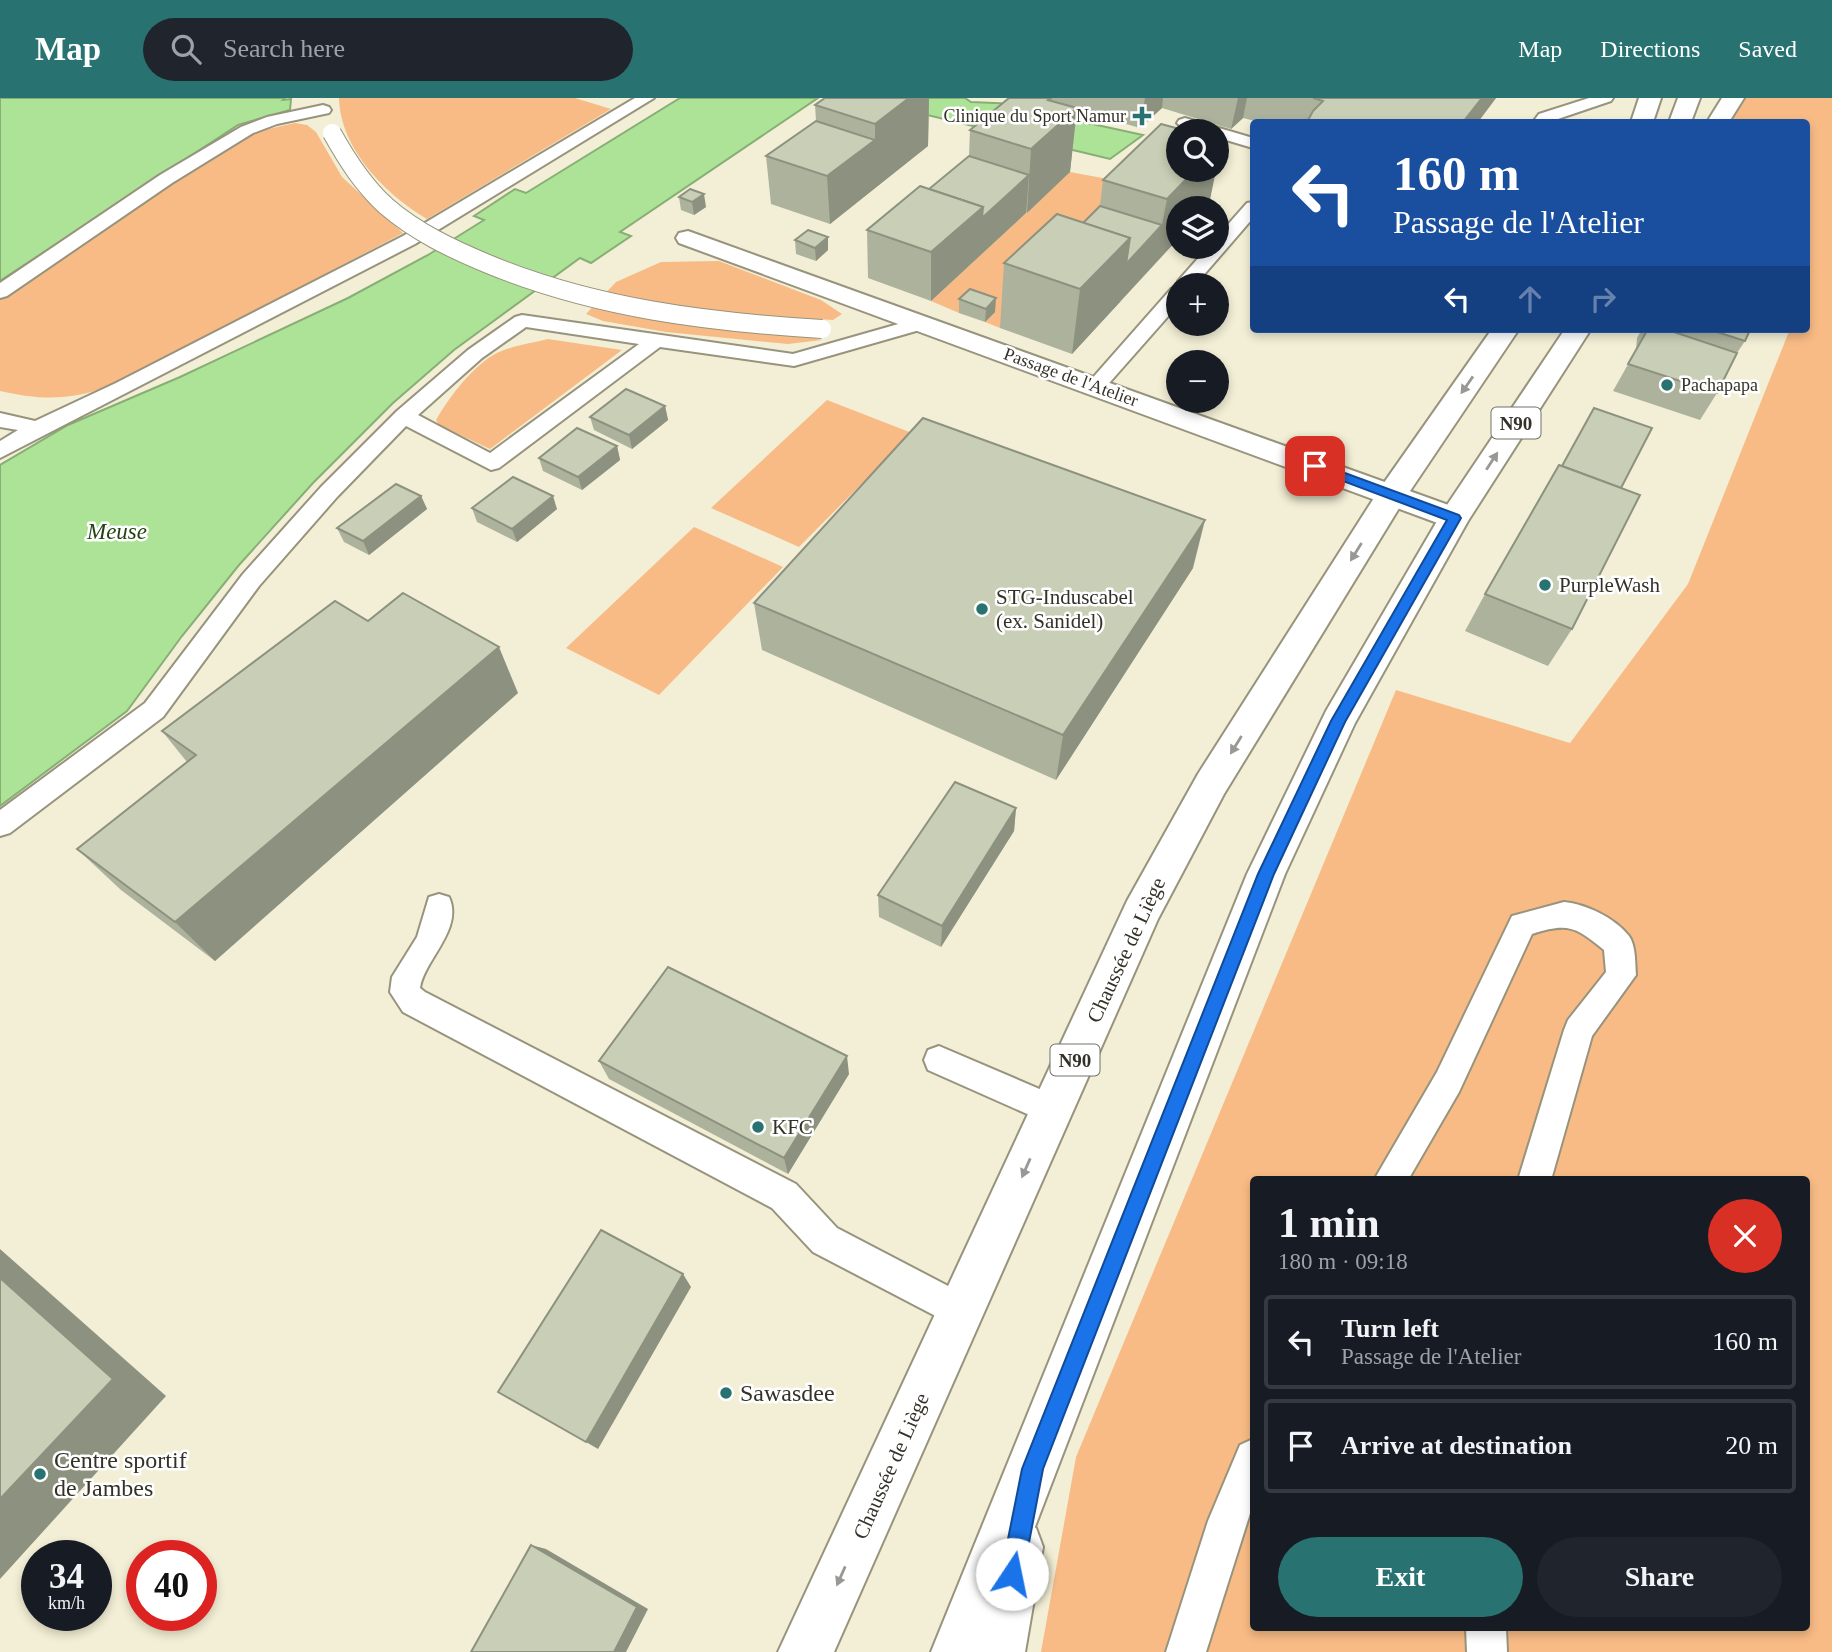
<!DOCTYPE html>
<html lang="en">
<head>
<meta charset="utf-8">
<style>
  body { margin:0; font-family:"Times New Roman",serif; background:#20242c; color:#f1f3f6; height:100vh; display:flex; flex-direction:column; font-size:26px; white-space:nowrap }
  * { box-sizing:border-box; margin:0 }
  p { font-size:23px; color:#9ea1a6 }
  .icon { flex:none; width:38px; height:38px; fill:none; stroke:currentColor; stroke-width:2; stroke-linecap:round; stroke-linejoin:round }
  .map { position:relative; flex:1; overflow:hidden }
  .drawer { position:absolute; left:1250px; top:1078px; width:560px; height:455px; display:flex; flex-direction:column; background:#171b24; border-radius:7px; box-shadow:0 4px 10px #0003 }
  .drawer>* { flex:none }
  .hud { position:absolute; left:1250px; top:21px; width:560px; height:214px; border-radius:7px; box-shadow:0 4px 10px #0003; background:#1a4fa0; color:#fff; overflow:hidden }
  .buttons { position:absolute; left:1166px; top:21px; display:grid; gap:14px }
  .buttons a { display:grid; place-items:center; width:63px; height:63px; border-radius:50%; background:#171b24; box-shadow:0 4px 10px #0003; font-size:35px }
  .speed { position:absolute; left:21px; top:1442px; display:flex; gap:14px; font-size:35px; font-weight:700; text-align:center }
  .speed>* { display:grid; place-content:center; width:91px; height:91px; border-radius:50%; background:#171b24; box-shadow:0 4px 10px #0003; line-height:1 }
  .speed small { font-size:18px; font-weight:400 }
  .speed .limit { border:10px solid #d22; background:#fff; color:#111 }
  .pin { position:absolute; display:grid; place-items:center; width:60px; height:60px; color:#fff; margin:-30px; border-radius:14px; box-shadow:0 4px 10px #0006 }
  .me { position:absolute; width:77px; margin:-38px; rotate:11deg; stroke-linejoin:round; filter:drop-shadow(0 0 5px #0008) }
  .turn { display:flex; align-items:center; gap:24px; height:147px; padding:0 28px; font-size:32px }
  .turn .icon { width:91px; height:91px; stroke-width:2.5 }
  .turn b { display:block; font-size:49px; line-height:60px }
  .lanes { display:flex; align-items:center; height:66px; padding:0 28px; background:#0003; justify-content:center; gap:35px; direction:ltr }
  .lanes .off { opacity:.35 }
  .round { display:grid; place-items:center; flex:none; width:74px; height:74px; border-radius:37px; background:#20242c }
  .headline { display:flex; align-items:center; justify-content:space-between; height:119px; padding:0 28px }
  h1 { font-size:42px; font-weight:700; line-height:52px }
  .action { display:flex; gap:14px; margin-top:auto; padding:14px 28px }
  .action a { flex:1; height:80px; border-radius:42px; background:#287371; color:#fff; font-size:28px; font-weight:700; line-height:80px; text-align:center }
  .action a+a { background:#20242c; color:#f1f3f6 }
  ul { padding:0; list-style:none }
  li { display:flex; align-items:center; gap:21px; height:94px; margin:0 14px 10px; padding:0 14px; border:4px solid #363941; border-radius:7px }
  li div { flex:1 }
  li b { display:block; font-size:26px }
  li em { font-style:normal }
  header { display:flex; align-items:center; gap:42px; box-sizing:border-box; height:98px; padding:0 35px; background:#287371; color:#fff }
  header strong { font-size:33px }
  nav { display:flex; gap:38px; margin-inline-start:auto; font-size:24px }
  .search { width:490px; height:63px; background:#20242c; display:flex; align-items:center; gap:18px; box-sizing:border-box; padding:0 24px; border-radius:38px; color:#9ea1a6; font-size:26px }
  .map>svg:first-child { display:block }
</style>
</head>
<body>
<header>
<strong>Map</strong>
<div class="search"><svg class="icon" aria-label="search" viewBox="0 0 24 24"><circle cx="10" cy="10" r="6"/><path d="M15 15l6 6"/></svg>Search here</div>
<nav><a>Map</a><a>Directions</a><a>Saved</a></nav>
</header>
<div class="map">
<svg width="1832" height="1554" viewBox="0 0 1832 1554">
  <rect width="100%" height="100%" fill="#f3efd6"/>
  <g fill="#f8bb85" fill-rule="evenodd">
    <path d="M339 0H575L611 11 427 121C386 97 340 51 339 0Z"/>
    <path d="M1745 0H1832V1554H1041L1076 1359 1396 592 1570 645 1688 486 1790 231H1806V191L1808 185 1806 183V24H1729ZM1253 1082H1806V1530H1253Z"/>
    <path d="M295 25 307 27 316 34 342 79 403 135 114 287C71 302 45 303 0 293V200L201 66 255 34Z"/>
    <polygon points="1070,74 1151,89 1069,162 1000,230 985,224 970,205 959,215 931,203"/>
    <polygon points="719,163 821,202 842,216 833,222 798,220 797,236 822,242 788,246 666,234 603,223 586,216 616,184 661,164"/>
    <path d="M548 241 622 252 490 351 439 327 436 322C450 298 471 270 495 256 510 248 532 245 548 241Z"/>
    <polygon points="827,302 912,335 799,449 711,410"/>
    <polygon points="694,429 783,469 659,597 566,550"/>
  </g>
  <g fill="#ace397" stroke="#88ae76" stroke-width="2">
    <polygon points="0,0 285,0 283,2 291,1 290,12 238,27 0,183"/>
    <polygon points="680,0 818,0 620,134 631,138 591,165 580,160 454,252 393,305 313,385 239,467 182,538 127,613 0,708 0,367 68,327 180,279 348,200 428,157 484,122 474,118 515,91 526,95"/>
    <polygon points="921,0 965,0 971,4 1021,6 1019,10 1143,37 1110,61 927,17"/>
  </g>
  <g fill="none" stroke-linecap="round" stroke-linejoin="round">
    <g stroke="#97937c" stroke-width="4">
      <g id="service">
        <polygon points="635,0 654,0 415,146 0,360 0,343 18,332 0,329 0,315 35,323 116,285 403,138"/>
        <polygon points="1589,0 1613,0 1611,3 1549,24 1533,24 1539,16"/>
        <polygon points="323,7 329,9 331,12 329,15 277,26 253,35 172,85 7,198 0,200 0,185 160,77 241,29 267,19"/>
        <path d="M1185 20 1253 40V50L1216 39V33C1203 33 1187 35 1177 25L1179 22Z"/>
        <polygon points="1253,104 1253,120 1195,187 1178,187 1178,207 1103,292 1089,292 1086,288 1089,284 1171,191 1177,189 1178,183 1208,149 1216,149 1216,140 1247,105"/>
        <path d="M522 217 793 256 923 219 933 225 930 229 794 268 660 249 499 370 491 372 406 328 337 399 259 488 163 619 10 735 0 738V712L145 605 243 476 321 389 397 313 468 252 515 219ZM526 229 639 246 490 355 418 317 482 260Z"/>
        <path d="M439 796 449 799C464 831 424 862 420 890L425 894 796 1086 837 1130 973 1201 978 1213 973 1225 961 1230 949 1225 813 1154 772 1110 403 914 390 894 392 879 417 839 429 799Z"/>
        <path d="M1564 804C1586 806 1615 820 1629 838 1636 848 1635 865 1636 877L1592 938 1551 1082H1518L1564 932 1568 922 1606 874 1604 852C1576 829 1568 824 1532 836L1459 994 1408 1082H1374L1437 974 1512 818Z"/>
        <polygon points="939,948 1063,1001 1068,1012 1063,1023 1052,1027 928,972 924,962 928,952"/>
        <polygon points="1253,1341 1253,1406 1206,1554 1166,1554 1208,1423 1240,1347"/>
        <polygon points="1466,1530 1506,1530 1507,1554 1467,1554"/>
      </g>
    </g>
    <g stroke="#97937c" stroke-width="4">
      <polygon id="minor" points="688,133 1465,413 1469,420 1465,427 1454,430 1443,427 679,145 676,140 679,135"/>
    </g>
    <g stroke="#97937c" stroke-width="4">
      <polygon id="tertiary" points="1017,1423 1036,1430 1043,1449 1025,1554 969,1554 991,1449 998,1430"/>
    </g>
    <g stroke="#97937c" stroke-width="4">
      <g id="primary">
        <polygon points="1639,0 1661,0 1653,24 1631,24"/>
        <polygon points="1678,0 1700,0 1691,24 1669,24"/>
        <polygon points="1722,0 1744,0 1729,24 1707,24"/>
        <polygon points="1492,231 1519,231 1404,402 1224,696 1158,821 834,1554 778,1554 1127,803 1198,676 1381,389"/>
        <polygon points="1565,231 1591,231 1468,423 1355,625 1285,776 987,1554 931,1554 1247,776 1326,613 1443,413"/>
      </g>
    </g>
    <use href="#service" fill="#fff" fill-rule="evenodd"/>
    <use href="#minor" fill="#fff" fill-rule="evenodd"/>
    <use href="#tertiary" fill="#fff" fill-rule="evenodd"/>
    <use href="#primary" fill="#fff" fill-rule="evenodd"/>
    <g stroke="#97937c" stroke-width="20" stroke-linecap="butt">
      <path id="service-bridge" d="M332 35C347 62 363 87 386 108 416 134 452 151 488 166 594 210 707 224 822 231"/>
    </g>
    <use href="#service-bridge" stroke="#fff" stroke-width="18"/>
  </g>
  <g fill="#adb29d">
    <polygon points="825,0 929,0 928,48 830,126 771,106 766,58 816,23 815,7"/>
    <polygon points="1009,0 1496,0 1478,24 1259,24 1243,20 1231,31 1162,10 1140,30 1077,12 1070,74 931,203 868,180 867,132 929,91 969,58 970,32"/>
    <polygon points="1103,82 1209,107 1206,110 1178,110 1120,204 1072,256 1000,230 1004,165 1083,125 1100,108"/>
    <polygon points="679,99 706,109 694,117 681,112"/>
    <polygon points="795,142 828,152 816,163 796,156"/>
    <polygon points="959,201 995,214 985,224 959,215"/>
    <polygon points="1642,231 1749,231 1745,243 1737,255 1717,295 1700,322 1613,293 1636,252 1637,240"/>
    <polygon points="665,308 668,322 632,351 594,332 590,319"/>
    <polygon points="617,348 620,362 582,392 543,373 539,360"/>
    <polygon points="1621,390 1572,531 1548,568 1465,533 1485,496"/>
    <polygon points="421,398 427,411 369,457 344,444 337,430"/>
    <polygon points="472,410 557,411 517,444 477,424"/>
    <polygon points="1193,470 1056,682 762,552 754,505"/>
    <polygon points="368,523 518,595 215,863 121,792 77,751 187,664 162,633"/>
    <polygon points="1016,710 1014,733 941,849 879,819 878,797"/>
    <polygon points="599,963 849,976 788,1076 609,981"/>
  </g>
  <g fill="#8d917f">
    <polygon points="907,0 929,0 928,48 830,126 827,78 875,42 875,26"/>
    <polygon points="1051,0 1048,36 1077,10 1070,74 1027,115 1031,51 1048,2"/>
    <polygon points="1145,0 1163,0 1162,10 1140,30"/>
    <polygon points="1238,0 1247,0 1243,20 1231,31"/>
    <polygon points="1482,0 1496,0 1478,24 1463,24"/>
    <polygon points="1222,43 1216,71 1216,49"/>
    <polygon points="1195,72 1216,72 1209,107 1206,110 1178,110 1178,141 1072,256 1080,191 1130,140 1162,127 1167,101"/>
    <polygon points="1029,77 1026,115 931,203 931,154 983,109"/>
    <polygon points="704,96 706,109 694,117 692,104"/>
    <polygon points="828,139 828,152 816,163 815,150"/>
    <polygon points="996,200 995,214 985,224 986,211"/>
    <polygon points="665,308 668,322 632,351 629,337"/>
    <polygon points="617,348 620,362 582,392 578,379"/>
    <polygon points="421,398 427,411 369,457 363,443"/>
    <polygon points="553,398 557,411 517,444 512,431"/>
    <polygon points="1205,422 1193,470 1056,682 1063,637"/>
    <polygon points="499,549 518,595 215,863 175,824"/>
    <polygon points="1016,710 1014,733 941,849 942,828"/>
    <polygon points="847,958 849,976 788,1076 784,1060"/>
    <polygon points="0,1151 166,1298 0,1481"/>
    <polygon points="683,1176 691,1189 598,1351 586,1344"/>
    <polygon points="531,1447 546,1451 648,1511 626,1554 614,1554"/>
  </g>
  <g fill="#c9cfb6" stroke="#8d917f" stroke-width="2">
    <polygon points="825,0 909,0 875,26 815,7"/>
    <polygon points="1009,0 1051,0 1048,2 1077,10 1031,51 970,32"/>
    <polygon points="1313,0 1482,0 1463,24 1307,24 1313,13 1323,3"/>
    <polygon points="816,23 875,42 827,78 766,58"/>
    <polygon points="1161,26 1187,33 1178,33 1178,72 1195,72 1167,101 1103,82"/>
    <polygon points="1216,42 1222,43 1216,49"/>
    <polygon points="969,58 1029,77 982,120 983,109 929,91"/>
    <polygon points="920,88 983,109 931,154 867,132"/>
    <polygon points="690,91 704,96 692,104 679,99"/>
    <polygon points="1100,108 1162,127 1126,166 1130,140 1083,125"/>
    <polygon points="1057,116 1130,140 1080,191 1004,165"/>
    <polygon points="808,132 828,139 815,150 795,142"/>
    <polygon points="970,191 996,200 986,211 959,201"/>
    <polygon points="1648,231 1665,231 1737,255 1717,295 1628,266"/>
    <polygon points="1708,231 1749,231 1750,232 1745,243"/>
    <polygon points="626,291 665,308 629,337 590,319"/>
    <polygon points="1594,310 1652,330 1621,390 1562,368"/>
    <polygon points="923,320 1205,422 1063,637 754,505"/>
    <polygon points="577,330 617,348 578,379 539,360"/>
    <polygon points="1559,367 1640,397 1572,531 1485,496"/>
    <polygon points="513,379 553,398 512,431 472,410"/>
    <polygon points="396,386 421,398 363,443 337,430"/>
    <polygon points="403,495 499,549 175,824 77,751 196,657 162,633 335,503 368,523"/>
    <polygon points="955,684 1016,710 942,828 878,797"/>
    <polygon points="668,869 847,958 784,1060 599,963"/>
    <polygon points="601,1132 683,1176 586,1344 498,1294"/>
    <polygon points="0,1180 113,1281 0,1401"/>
    <polygon points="531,1447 637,1509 614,1554 471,1554"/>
  </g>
  <defs><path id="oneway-solid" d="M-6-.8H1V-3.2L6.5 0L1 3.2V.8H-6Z" transform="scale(1.75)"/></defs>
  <g fill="#9a9894">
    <use href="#oneway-solid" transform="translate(1467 287) rotate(125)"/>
    <use href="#oneway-solid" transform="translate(1492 363) rotate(-57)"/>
    <use href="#oneway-solid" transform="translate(1356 454) rotate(122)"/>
    <use href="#oneway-solid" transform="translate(1236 647) rotate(122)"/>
    <use href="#oneway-solid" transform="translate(1026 1070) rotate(114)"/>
    <use href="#oneway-solid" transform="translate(841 1478) rotate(114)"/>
  </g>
  <polygon fill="#1a73e8" stroke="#114b97" stroke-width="2" points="1315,364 1459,417 1461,420 1345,624 1274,776 1043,1371 1023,1476 1020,1483 1012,1487 1005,1483 1001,1476 1022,1371 1258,776 1331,623 1447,422 1311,371 1309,368"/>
  <g fill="#287371" stroke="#fff" stroke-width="2.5">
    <path d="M1138.5 7.5h7v7h7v7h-7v7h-7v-7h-7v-7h7z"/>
    <circle cx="1667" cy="287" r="7"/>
    <circle cx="1545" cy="487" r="7"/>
    <circle cx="982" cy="511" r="7"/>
    <circle cx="758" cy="1029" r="7"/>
    <circle cx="726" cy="1295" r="7"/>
    <circle cx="40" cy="1376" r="7"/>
  </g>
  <g text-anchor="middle" stroke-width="5" stroke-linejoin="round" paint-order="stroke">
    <g font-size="18" fill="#343228" stroke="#fff" text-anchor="end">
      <text x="1126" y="24">Clinique du Sport Namur</text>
      <text x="1681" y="293" text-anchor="start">Pachapapa</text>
    </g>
    <g font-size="18" fill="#343228" stroke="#fff">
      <text transform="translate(1071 279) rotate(20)" y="6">Passage de l'Atelier</text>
    </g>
    <g fill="#fff" stroke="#717068" stroke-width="2">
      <rect x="1491.5" y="309.5" width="49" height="31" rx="5"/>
      <rect x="1050.5" y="946.5" width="49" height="31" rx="5"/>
    </g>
    <g font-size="19" font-weight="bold" fill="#343228">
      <text x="1516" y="332">N90</text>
      <text x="1075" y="969">N90</text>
    </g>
    <g font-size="21" fill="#343228" stroke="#fff" text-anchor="start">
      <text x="1559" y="494">PurpleWash</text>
      <text x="996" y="506">STG-Induscabel<tspan x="996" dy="24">(ex. Sanidel)</tspan></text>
      <text x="772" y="1036">KFC</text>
    </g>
    <g font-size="21" fill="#343228" stroke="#fff">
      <text transform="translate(1126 852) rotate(-65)" y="7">Chaussée de Liège</text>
      <text transform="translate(891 1368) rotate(-66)" y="7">Chaussée de Liège</text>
    </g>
    <g font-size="23" font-style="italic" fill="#224512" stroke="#fff">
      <text x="117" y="441">Meuse</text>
    </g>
    <g font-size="24" fill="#343228" stroke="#fff" text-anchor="start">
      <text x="740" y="1303">Sawasdee</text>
      <text x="54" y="1370">Centre sportif<tspan x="54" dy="28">de Jambes</tspan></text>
    </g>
  </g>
</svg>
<div class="buttons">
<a><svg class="icon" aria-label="search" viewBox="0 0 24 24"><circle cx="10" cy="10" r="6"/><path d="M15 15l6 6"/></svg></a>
<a><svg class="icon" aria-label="layers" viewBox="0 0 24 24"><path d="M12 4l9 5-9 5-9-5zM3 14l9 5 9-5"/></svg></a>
<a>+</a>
<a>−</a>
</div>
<div class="speed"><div>34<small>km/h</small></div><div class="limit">40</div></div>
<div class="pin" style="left:1315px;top:368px;background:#d93025"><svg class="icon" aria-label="arrive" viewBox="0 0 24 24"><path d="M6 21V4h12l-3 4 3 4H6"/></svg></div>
<svg class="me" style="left:1012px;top:1476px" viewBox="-20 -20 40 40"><circle r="19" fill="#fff"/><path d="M0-13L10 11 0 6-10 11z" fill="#1a73e8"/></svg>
<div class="hud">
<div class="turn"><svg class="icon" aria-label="left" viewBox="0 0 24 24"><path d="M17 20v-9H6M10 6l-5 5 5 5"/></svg><div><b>160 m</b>Passage de l'Atelier</div></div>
<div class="lanes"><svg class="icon" aria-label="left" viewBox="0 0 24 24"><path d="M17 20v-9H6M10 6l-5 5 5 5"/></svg><svg class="icon off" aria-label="ahead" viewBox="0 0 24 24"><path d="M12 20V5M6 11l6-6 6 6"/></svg><svg class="icon off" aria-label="right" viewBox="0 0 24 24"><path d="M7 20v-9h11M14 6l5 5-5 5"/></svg></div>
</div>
<section class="drawer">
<div class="headline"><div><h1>1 min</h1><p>180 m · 09:18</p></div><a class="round" style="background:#d93025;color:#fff"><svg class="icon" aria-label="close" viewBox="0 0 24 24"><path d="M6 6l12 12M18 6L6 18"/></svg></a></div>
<ul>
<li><svg class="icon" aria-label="left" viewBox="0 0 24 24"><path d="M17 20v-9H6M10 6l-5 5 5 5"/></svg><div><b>Turn left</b><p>Passage de l'Atelier</p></div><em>160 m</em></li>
<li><svg class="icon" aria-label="arrive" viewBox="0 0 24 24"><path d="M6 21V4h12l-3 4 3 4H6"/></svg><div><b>Arrive at destination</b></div><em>20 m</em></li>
</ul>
<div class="action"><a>Exit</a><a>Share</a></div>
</section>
</div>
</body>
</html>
